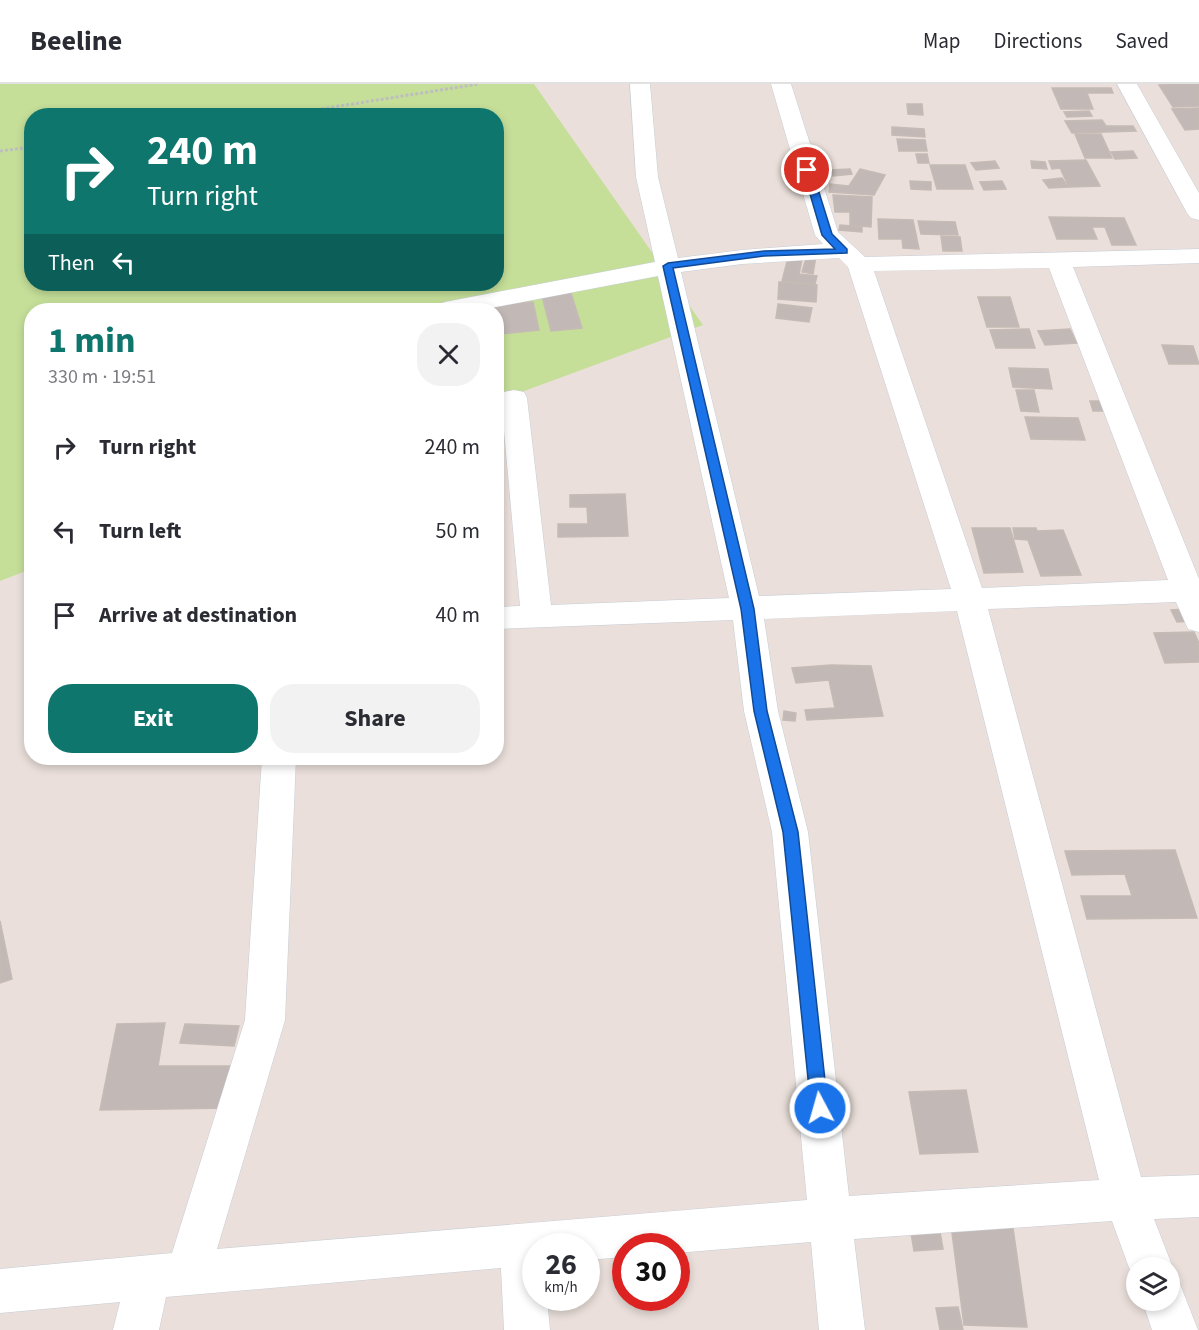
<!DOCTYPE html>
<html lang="en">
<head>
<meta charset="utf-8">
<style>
  body { margin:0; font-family:"Source Sans 3",sans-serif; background:#f2f2f3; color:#2b2b33; height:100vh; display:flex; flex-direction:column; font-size:22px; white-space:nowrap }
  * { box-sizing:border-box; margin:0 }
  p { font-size:20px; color:#7c7c81 }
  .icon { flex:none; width:33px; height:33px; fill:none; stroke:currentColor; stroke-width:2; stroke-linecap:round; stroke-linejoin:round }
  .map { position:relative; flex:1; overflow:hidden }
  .details { position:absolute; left:24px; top:219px; width:480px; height:462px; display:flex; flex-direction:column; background:#fff; border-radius:24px; box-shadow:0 3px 9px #0003 }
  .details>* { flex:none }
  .guide { position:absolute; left:24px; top:24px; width:480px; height:183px; border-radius:24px; box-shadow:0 3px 9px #0003; background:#0f766e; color:#fff; overflow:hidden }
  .tools { position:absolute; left:1126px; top:1173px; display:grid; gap:12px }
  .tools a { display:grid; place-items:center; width:54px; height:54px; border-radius:50%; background:#fff; box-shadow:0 3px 9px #0003; font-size:30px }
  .speed { position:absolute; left:522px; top:1149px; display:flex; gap:12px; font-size:30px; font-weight:700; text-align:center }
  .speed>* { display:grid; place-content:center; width:78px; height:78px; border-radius:50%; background:#fff; box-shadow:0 3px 9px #0003; line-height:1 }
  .speed small { font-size:15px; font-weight:400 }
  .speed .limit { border:9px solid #d22; background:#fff; color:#111 }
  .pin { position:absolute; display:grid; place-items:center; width:51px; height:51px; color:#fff; margin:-26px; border:3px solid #fff; border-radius:50%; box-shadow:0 2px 6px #0007 }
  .me { position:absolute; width:66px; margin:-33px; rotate:354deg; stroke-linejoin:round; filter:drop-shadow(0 0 4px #0008) }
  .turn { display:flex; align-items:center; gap:21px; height:126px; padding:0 24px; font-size:27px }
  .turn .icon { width:78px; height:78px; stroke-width:2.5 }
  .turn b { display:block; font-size:42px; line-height:51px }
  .then { display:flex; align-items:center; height:57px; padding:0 24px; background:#0003; gap:12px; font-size:22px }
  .round { display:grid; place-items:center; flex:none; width:63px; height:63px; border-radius:24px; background:#f2f2f3 }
  .summary { display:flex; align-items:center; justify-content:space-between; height:102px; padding:0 24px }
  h1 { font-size:36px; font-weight:700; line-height:45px; color:#0f766e }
  .button { display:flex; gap:12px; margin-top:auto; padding:12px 24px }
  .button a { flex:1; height:69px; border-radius:24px; background:#0f766e; color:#fff; font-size:24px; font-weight:700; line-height:69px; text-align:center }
  .button a+a { background:#f2f2f3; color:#2b2b33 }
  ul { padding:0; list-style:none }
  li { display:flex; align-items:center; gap:18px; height:84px; padding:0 24px }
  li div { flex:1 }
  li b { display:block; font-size:22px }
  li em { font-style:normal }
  header { display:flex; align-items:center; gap:36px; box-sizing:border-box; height:84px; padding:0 30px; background:#fff; border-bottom:2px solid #e1e1e2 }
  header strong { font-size:28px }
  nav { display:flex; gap:33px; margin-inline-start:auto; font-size:21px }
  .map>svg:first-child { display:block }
</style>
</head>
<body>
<header>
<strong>Beeline</strong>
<nav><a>Map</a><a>Directions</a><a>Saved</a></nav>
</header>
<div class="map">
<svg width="1199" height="1246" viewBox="0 0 1199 1246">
  <rect width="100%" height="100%" fill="#eadfda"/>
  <path fill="#c5df99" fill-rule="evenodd" d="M0 0H534L703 241 497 317 496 226H32L31 485 0 497ZM32 32H496V200H32Z"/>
  <g fill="#c2b9b7" stroke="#c5bab4" stroke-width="1.5">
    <polygon points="1199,0 1199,22 1173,23 1159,1"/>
    <polygon points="1052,4 1111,4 1113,9 1087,9 1093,25 1061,25"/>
    <polygon points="907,20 922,20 923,31 908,30"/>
    <polygon points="1199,24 1199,45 1185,46 1172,25"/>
    <polygon points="1089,27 1092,32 1067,33 1064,28"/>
    <polygon points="1102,36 1106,42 1133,42 1136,47 1072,49 1065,37"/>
    <polygon points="892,43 924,45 925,53 892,51"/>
    <polygon points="1075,50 1101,50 1112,74 1085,74"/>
    <polygon points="897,55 925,56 927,67 899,67"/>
    <polygon points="1133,67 1137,74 1115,75 1111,68"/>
    <polygon points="916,70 927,70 929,79 918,79"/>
    <polygon points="1086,76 1100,102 1069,103 1060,84 1052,85 1049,77"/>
    <polygon points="995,77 999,84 976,86 971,79"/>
    <polygon points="1031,77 1045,78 1047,85 1032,84"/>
    <polygon points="930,81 965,81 973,105 937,105"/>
    <polygon points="850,85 852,90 833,92 830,86"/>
    <polygon points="860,85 885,91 874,111 829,108 830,100 849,102"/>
    <polygon points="1062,94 1068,103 1049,104 1043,96"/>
    <polygon points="910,97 931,98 931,106 911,105"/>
    <polygon points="1002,97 1006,105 984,106 980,98"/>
    <polygon points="833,111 872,113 871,143 850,141 850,128 835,128"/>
    <polygon points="1049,133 1124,134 1136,161 1112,161 1105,143 1092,143 1097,155 1057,155"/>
    <polygon points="878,135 913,136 919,165 903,164 902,155 879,155"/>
    <polygon points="918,137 955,138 958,151 921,150"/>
    <polygon points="840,141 862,143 862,148 839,146"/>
    <polygon points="941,152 960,153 962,167 943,167"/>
    <polygon points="789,170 803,171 799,190 817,192 815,200 782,197"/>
    <polygon points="807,171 816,172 813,190 802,188"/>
    <polygon points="779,198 817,201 816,218 778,215"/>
    <polygon points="571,209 582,244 551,247 542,212"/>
    <polygon points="978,213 1010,213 1019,243 987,243"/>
    <polygon points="533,218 539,246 500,250 495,221"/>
    <polygon points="778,220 812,224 809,238 776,234"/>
    <polygon points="1029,245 1035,264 996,264 990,246"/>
    <polygon points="1070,245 1077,259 1045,261 1038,247"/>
    <polygon points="1162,261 1193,262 1199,280 1169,280"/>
    <polygon points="1009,284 1048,285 1052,305 1013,303"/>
    <polygon points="1016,306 1034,306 1039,328 1021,327"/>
    <polygon points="1090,317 1105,317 1108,327 1093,327"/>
    <polygon points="1025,333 1078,334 1085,356 1031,355"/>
    <polygon points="625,410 628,452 558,453 558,440 588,440 587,423 570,423 570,411"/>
    <polygon points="972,444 1010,444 1023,488 984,489"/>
    <polygon points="1013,444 1036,444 1037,447 1063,446 1081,491 1041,492 1028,456 1015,455"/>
    <polygon points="1187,525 1193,537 1177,538 1171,526"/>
    <polygon points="1194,548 1199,559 1199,578 1165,579 1154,549"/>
    <polygon points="831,581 871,582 883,632 807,636 805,626 835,624 829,596 796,599 792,584"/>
    <polygon points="784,627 796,629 795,637 783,636"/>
    <polygon points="1175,766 1197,834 1087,835 1081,812 1132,812 1125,790 1072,791 1065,767"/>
    <polygon points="0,837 12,895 0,899"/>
    <polygon points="165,939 158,982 236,982 229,1024 100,1026 117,940"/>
    <polygon points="185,940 239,942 234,962 180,959"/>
    <polygon points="966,1006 978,1068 920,1070 909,1008"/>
    <polygon points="951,1141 1013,1144 1027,1243 964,1241"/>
    <polygon points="940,1148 943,1165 914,1167 911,1149"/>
    <polygon points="958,1223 963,1246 940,1246 936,1224"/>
  </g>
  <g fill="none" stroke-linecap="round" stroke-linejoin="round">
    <g stroke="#c6cdd6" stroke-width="1">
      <g id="minor">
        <path d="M630 0H650L658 93 678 174 742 166 823 160 815 151 771 0H791L838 148 865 173 1199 165V179L1073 183 1199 495V548L1188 545 1176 518 988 525 1141 1093 1199 1091V1133L1154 1135 1173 1184 1170 1191V1184H1137L1135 1200 1112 1137 854 1155 865 1246H819L811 1158 676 1169V1162H626V1173L586 1176V1162H536V1214H547L550 1246H504L501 1184 166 1213 159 1246H113L120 1218 0 1229V1185L172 1169 245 936 262 674H296L285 936 217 1165 807 1116 772 748 744 627 733 536 496 545V523L520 522 501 314 504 308 514 306 524 308 527 314 551 521 729 514 658 192 480 226H432L436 221 445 218 655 178 636 93ZM839 174 848 183 951 505 759 512 681 188 742 180ZM1049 184 1168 496 982 504 874 187ZM957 527 1099 1096 849 1112 808 748 778 627 764 535Z"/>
        <polygon points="1117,0 1137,0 1199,109 1199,136 1191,134 1187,129"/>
        <polygon points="1170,1196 1180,1200 1198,1246 1152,1246 1142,1216 1170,1216"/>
      </g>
    </g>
    <g stroke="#bebebe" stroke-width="3" stroke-dasharray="3 2" stroke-linecap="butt">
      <polyline points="277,32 478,0"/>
      <polyline points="0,67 32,63"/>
    </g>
    <use href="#minor" fill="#fff" fill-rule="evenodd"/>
  </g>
  <polygon fill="#1a73e8" stroke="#114b97" stroke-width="1.5" points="804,84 812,86 832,150 847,165 847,169 764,172 673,184 754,525 767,627 798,748 828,1024 826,1030 820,1033 814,1030 811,1024 783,748 754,627 741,525 663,182 668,179 764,167 835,165 822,151 803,86"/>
</svg>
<div class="tools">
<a><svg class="icon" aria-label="layers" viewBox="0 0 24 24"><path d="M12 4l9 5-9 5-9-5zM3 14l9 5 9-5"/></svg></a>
</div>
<div class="speed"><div>26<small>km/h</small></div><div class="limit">30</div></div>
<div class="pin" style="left:807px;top:86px;background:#d93025"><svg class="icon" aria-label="arrive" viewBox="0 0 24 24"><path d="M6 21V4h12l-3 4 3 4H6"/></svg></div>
<svg class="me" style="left:820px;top:1024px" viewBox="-20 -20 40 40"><circle r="17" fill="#1a73e8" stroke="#fff" stroke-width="3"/><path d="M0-11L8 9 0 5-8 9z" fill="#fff"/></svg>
<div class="guide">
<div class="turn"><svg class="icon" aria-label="right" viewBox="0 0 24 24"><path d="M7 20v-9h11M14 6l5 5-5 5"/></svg><div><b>240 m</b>Turn right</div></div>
<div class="then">Then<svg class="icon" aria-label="left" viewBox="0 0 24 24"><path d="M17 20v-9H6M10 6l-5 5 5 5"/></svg></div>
</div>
<section class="details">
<div class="summary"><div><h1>1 min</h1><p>330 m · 19:51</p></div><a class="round"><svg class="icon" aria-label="close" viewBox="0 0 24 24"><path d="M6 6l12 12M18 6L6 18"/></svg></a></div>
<ul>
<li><svg class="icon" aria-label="right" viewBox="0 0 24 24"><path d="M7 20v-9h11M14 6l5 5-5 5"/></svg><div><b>Turn right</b></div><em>240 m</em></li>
<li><svg class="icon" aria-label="left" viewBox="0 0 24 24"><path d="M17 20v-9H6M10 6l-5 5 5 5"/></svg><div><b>Turn left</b></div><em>50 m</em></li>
<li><svg class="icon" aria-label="arrive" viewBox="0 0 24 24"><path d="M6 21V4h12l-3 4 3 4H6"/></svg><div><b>Arrive at destination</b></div><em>40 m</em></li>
</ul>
<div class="button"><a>Exit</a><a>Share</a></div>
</section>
</div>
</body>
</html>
